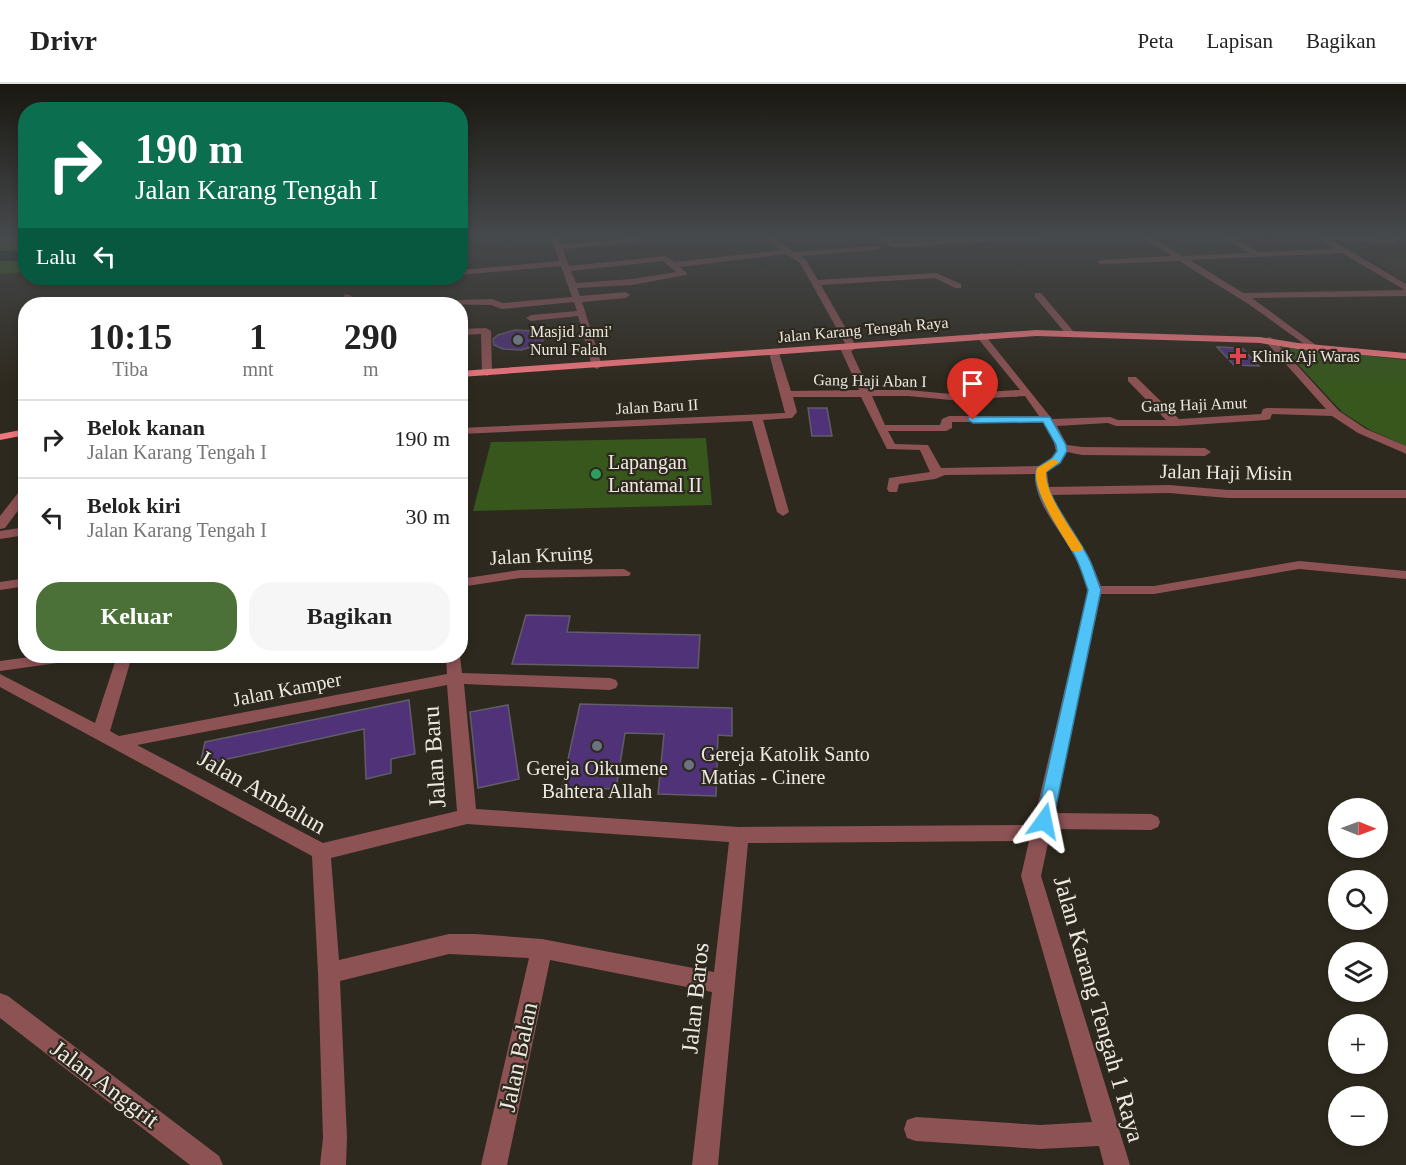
<!DOCTYPE html>
<html lang="id">
<head>
<meta charset="utf-8">
<style>
  body { margin:0; font-family:"Times New Roman",serif; background:#f6f6f6; color:#222; height:100vh; display:flex; flex-direction:column; font-size:22px; white-space:nowrap }
  * { box-sizing:border-box; margin:0 }
  p { font-size:20px; color:#767676 }
  .icon { flex:none; width:33px; height:33px; fill:none; stroke:currentColor; stroke-width:2; stroke-linecap:round; stroke-linejoin:round }
  .map { position:relative; flex:1; overflow:hidden }
  .sheet { position:absolute; left:18px; top:213px; width:450px; height:366px; display:flex; flex-direction:column; background:#fff; border-radius:24px; box-shadow:0 3px 9px #0003 }
  .sheet>* { flex:none }
  .banner { position:absolute; left:18px; top:18px; width:450px; height:183px; border-radius:24px; box-shadow:0 3px 9px #0003; background:#0b6e4f; color:#fff; overflow:hidden }
  .needle { width:39px; rotate:91deg }
  .controls { position:absolute; left:1328px; top:714px; display:grid; gap:12px }
  .controls a { display:grid; place-items:center; width:60px; height:60px; border-radius:50%; background:#fff; box-shadow:0 3px 9px #0003; font-size:30px }
  .pin { position:absolute; display:grid; place-items:center; width:51px; height:51px; color:#fff; margin:-62px -26px; border-radius:50% 50% 50% 0; rotate:-45deg; box-shadow:0 0 6px #0007 }
  .pin .icon { rotate:45deg }
  .me { position:absolute; width:66px; margin:-33px; rotate:12deg; stroke-linejoin:round; filter:drop-shadow(0 0 4px #0008) }
  .turn { display:flex; align-items:center; gap:21px; height:126px; padding:0 18px; font-size:27px }
  .turn .icon { width:78px; height:78px; stroke-width:2.5 }
  .turn b { display:block; font-size:42px; line-height:51px }
  .then { display:flex; align-items:center; height:57px; padding:0 18px; background:#0003; gap:12px; font-size:22px }
  .eta { display:flex; justify-content:space-evenly; align-items:center; height:102px; text-align:center }
  .eta b { font-size:36px; font-weight:600; line-height:42px }
  .cta { display:flex; gap:12px; margin-top:auto; padding:12px 18px }
  .cta a { flex:1; height:69px; border-radius:24px; background:#4b7138; color:#fff; font-size:24px; font-weight:600; line-height:69px; text-align:center }
  .cta a+a { background:#f6f6f6; color:#222 }
  ul { padding:0; list-style:none }
  li { display:flex; align-items:center; gap:18px; height:78px; padding:0 18px; border-top:2px solid #e0e0e0 }
  li div { flex:1 }
  li b { display:block; font-size:22px }
  li em { font-style:normal }
  header { display:flex; align-items:center; gap:36px; box-sizing:border-box; height:84px; padding:0 30px; background:#fff; border-bottom:2px solid #e0e0e0 }
  header strong { font-size:28px }
  nav { display:flex; gap:33px; margin-inline-start:auto; font-size:21px }
  .map>svg:first-child { display:block }
</style>
</head>
<body>
<header>
<strong>Drivr</strong>
<nav><a>Peta</a><a>Lapisan</a><a>Bagikan</a></nav>
</header>
<div class="map">
<svg width="1406" height="1081" viewBox="0 0 1406 1081">
  <rect width="100%" height="100%" fill="#2e291e"/>
  <polygon fill="#393121" points="1382,171 1406,171 1406,198 1375,177 1390,177"/>
  <g fill="#37571d">
    <polygon points="893,151 986,151 990,155 908,159 900,159"/>
    <polygon points="1281,262 1406,276 1406,362 1370,346 1342,328"/>
    <polygon points="706,354 712,421 473,427 491,358"/>
  </g>
  <polygon fill="#396110" points="0,151 25,151 25,188 0,190"/>
  <g fill="none" stroke-linecap="round" stroke-linejoin="round">
    <polygon fill="#0c1e1e" fill-rule="evenodd" points="26,166 26,177 0,177 0,167"/>
  </g>
  <g fill="#4f3278" stroke="#605d68" stroke-width="1.5">
    <polygon points="515,246 533,247 547,252 538,261 521,266 503,265 494,261 493,255 498,251"/>
    <polygon points="1217,263 1242,264 1259,282 1234,281"/>
    <polygon points="808,324 827,324 832,352 812,352"/>
    <polygon points="526,531 570,532 567,548 700,551 698,584 512,580"/>
    <polygon points="409,616 415,670 391,675 391,689 366,695 364,645 200,681 205,658"/>
    <polygon points="580,620 732,624 732,652 718,651 716,712 658,710 664,650 625,649 616,705 562,703"/>
    <polygon points="508,621 519,695 478,704 470,628"/>
  </g>
  <g fill="none" stroke-linecap="round" stroke-linejoin="round">
    <g fill="#8d5254" fill-rule="evenodd">
      <polygon points="4,151 17,151 0,157 0,153"/>
      <path d="M550 151H558L561 160 641 154 645 156 641 158 563 165 569 182 665 172 675 178 781 166 762 151H771L794 168 876 162 880 164 876 166 800 172 806 176 818 196 936 189 961 200V204H955L935 194 821 201 857 264 851 267 869 306H908L951 310 1020 306 976 252 981 249 984 250 1052 335 1110 333 1118 336H1166L1128 297V293H1136L1179 335 1261 330 1263 325 1267 324 1326 325 1266 258 1264 256 1269 253 1272 254 1339 327 1366 345 1406 362V370L1402 368 1358 349 1332 332 1272 330 1270 335 1266 336 1176 342H1116L1108 339 1057 342 1067 361 1082 363 1205 364 1211 368 1205 372 1082 371 1067 368 1062 377 1047 388 1049 403 1169 401 1228 406H1406V414H1228L1169 409 1051 411 1090 475 1101 502H1154L1299 477 1406 487V495L1299 485 1154 510H1101L1054 729 1151 730 1158 733 1160 738 1158 743 1151 746 1051 745 1041 792 1130 1081H1104L1099 1062 1040 1065 916 1057 907 1054 904 1045 907 1036 916 1033 1040 1041 1092 1038 1021 792 1029 757 748 759 718 1081H692L712 908 550 876 507 1081H481L529 874 449 870 340 897 347 1054 346 1081H320L323 1054 318 889 312 772 0 603V590L95 639 117 572H132L110 647 119 652 447 590 446 572H460L462 589 610 594 616 596 618 600 616 604 610 606 464 600 476 725 739 743 1033 741 1088 506C1083 492 1079 479 1071 466 1058 443 1034 418 1035 390L945 391 935 395 899 400 897 408H889L887 405 889 394 930 388 920 366 887 365 861 313H793L797 328 792 334 763 336 789 428 783 432 777 428 752 337 460 350V344L785 329 769 269 774 266 779 269 791 307 859 306 840 264 846 261 800 179 786 170 680 183 687 189 686 191 632 201 577 204 580 212 626 208 630 211 626 214 582 218 602 282 597 285 592 282 578 232 531 237 526 234 531 231 577 227 574 218 502 225 491 221 427 220 431 217 492 215 503 219 572 213 561 182 460 191V186L559 177ZM663 177 676 188 632 195 576 199 571 187ZM872 312H908L951 316 1025 312 1039 332H949L942 335 940 341H885ZM952 338H1043L1053 354 1056 368 1050 375 1039 382 941 384 928 361 895 360 888 347H946L952 344ZM447 601 457 727 323 759 137 661ZM467 740 729 758 714 888 542 855 475 850H449L339 876 331 774Z"/>
      <polygon points="881,151 889,151 895,158 901,159 1042,151 1096,151 901,163 890,162"/>
      <path d="M1139 151H1149L1182 172 1248 169 1221 151H1231L1258 168 1335 165 1313 151 1389 156 1391 151H1399L1397 159 1389 160 1330 155 1406 200V212L1252 214 1317 262V266L1314 267 1250 221 1179 177 1101 180 1097 178 1101 176 1172 172ZM1342 169 1405 206 1243 209 1190 176Z"/>
      <polygon points="1035,209 1041,209 1073,247 1073,251 1067,251 1035,213"/>
      <polygon points="345,210 352,212 350,220 342,220"/>
      <polygon points="282,214 286,217 284,220 276,220"/>
      <polygon points="486,244 491,247 492,289 487,292 482,289 481,250 460,251 460,245"/>
      <polygon points="26,403 26,416 5,444 0,445 0,432 22,404"/>
      <polygon points="26,443 26,451 0,455 0,447"/>
      <polygon points="624,485 631,489 629,492 520,494 460,503 460,495 520,486"/>
      <polygon points="26,494 26,502 0,506 0,498"/>
      <polygon points="37,572 80,572 78,576 72,577 0,587 0,577"/>
      <polygon points="0,909 8,912 219,1072 223,1081 190,1081 0,934"/>
    </g>
    <g fill="#ef767d" fill-rule="evenodd">
      <polygon points="1036,246 1260,253 1298,259 1406,269 1406,275 1298,265 1260,259 1036,252 460,293 460,287"/>
      <polygon points="26,345 26,351 0,356 0,350"/>
    </g>
  </g>
  <linearGradient id="sky" x2="0" y2="1"><stop stop-color="#191710"/><stop offset="0.5" stop-color="#46494c"/><stop offset="1" stop-color="#46494c" stop-opacity="0"/></linearGradient>
  <rect width="1406" height="303" fill="url(#sky)"/>
  <path fill="#4fc3f7" stroke="#337fa1" stroke-width="1.5" d="M969 333H1050L1066 361 1067 367 1060 379 1046 388C1045 414 1078 451 1089 475 1094 485 1097 496 1101 506L1053 737 1050 742 1044 744 1038 742 1036 737 1088 506C1084 495 1081 484 1076 474 1066 453 1028 406 1037 384L1052 374 1057 367 1056 361 1043 338 973 339 968 336Z"/>
  <path fill="#f59e0b" d="M1053 375 1059 378 1046 388C1045 410 1071 445 1083 464L1081 467H1072L1070 464C1060 447 1030 403 1037 384Z"/>
  <g fill="#6b7280" stroke="#2e291e" stroke-width="2">
    <circle cx="518" cy="256" r="6"/>
    <circle cx="597" cy="662" r="6"/>
    <circle cx="689" cy="681" r="6"/>
  </g>
  <path fill="#e0444e" stroke="#2e291e" stroke-width="2" d="M1235 263h6v6h6v6h-6v6h-6v-6h-6v-6h6z"/>
  <circle fill="#2e9e5b" stroke="#2e291e" stroke-width="2" cx="596" cy="390" r="6"/>
  <g text-anchor="middle" stroke-width="4.5" stroke-linejoin="round" paint-order="stroke">
    <g font-size="16" fill="#ede9e2" stroke="#2e291e">
      <text transform="translate(863 245) rotate(-5)" y="6">Jalan Karang Tengah Raya</text>
      <text transform="translate(870 296) rotate(1)" y="6">Gang Haji Aban I</text>
      <text transform="translate(1194 320) rotate(-2)" y="6">Gang Haji Amut</text>
      <text transform="translate(657 322) rotate(-3)" y="6">Jalan Baru II</text>
    </g>
    <g font-size="16" fill="#ede9e2" stroke="#2e291e" text-anchor="start">
      <text x="530" y="253">Masjid Jami'<tspan x="530" dy="18">Nurul Falah</tspan></text>
      <text x="1252" y="278">Klinik Aji Waras</text>
    </g>
    <g font-size="20" fill="#ede9e2" stroke="#2e291e" text-anchor="start">
      <text x="608" y="385">Lapangan<tspan x="608" dy="23">Lantamal II</tspan></text>
      <text x="701" y="677">Gereja Katolik Santo<tspan x="701" dy="23">Matias - Cinere</tspan></text>
      <text x="597" y="691" text-anchor="middle">Gereja Oikumene<tspan x="597" dy="23">Bahtera Allah</tspan></text>
    </g>
    <g font-size="20" fill="#ede9e2" stroke="#2e291e">
      <text transform="translate(1226 388) rotate(1)" y="7">Jalan Haji Misin</text>
      <text transform="translate(541 471) rotate(-3)" y="7">Jalan Kruing</text>
      <text transform="translate(287 605) rotate(-11)" y="7">Jalan Kamper</text>
    </g>
    <g font-size="24" fill="#ede9e2" stroke="#2e291e">
      <text transform="translate(434 673) rotate(-94)" y="8">Jalan Baru</text>
      <text transform="translate(262 708) rotate(30)" y="8">Jalan Ambalun</text>
      <text transform="translate(695 914) rotate(-84)" y="8">Jalan Baros</text>
      <text transform="translate(1099 925) rotate(74)" y="8">Jalan Karang Tengah 1 Raya</text>
      <text transform="translate(518 973) rotate(-78)" y="8">Jalan Balan</text>
      <text transform="translate(105 1000) rotate(37)" y="8">Jalan Anggrit</text>
    </g>
  </g>
</svg>
<div class="controls">
<a><svg class="needle" viewBox="-14 -14 28 28"><path d="M0-13l5 13h-10z" fill="#e53935"/><path d="M0 13l5-13h-10z" fill="#767676"/></svg></a>
<a><svg class="icon" aria-label="search" viewBox="0 0 24 24"><circle cx="10" cy="10" r="6"/><path d="M15 15l6 6"/></svg></a>
<a><svg class="icon" aria-label="layers" viewBox="0 0 24 24"><path d="M12 4l9 5-9 5-9-5zM3 14l9 5 9-5"/></svg></a>
<a>+</a>
<a>−</a>
</div>
<div class="pin" style="left:973px;top:336px;background:#d93025"><svg class="icon" aria-label="arrive" viewBox="0 0 24 24"><path d="M6 21V4h12l-3 4 3 4H6"/></svg></div>
<svg class="me" style="left:1044px;top:737px" viewBox="-20 -20 40 40"><path d="M0-17L14 15 0 8-14 15z" fill="#4fc3f7" stroke="#fff" stroke-width="4"/></svg>
<div class="banner">
<div class="turn"><svg class="icon" aria-label="right" viewBox="0 0 24 24"><path d="M7 20v-9h11M14 6l5 5-5 5"/></svg><div><b>190 m</b>Jalan Karang Tengah I</div></div>
<div class="then">Lalu<svg class="icon" aria-label="left" viewBox="0 0 24 24"><path d="M17 20v-9H6M10 6l-5 5 5 5"/></svg></div>
</div>
<section class="sheet">
<div class="eta">
<div><b>10:15</b><p>Tiba</p></div>
<div><b>1</b><p>mnt</p></div>
<div><b>290</b><p>m</p></div>
</div>
<ul>
<li><svg class="icon" aria-label="right" viewBox="0 0 24 24"><path d="M7 20v-9h11M14 6l5 5-5 5"/></svg><div><b>Belok kanan</b><p>Jalan Karang Tengah I</p></div><em>190 m</em></li>
<li><svg class="icon" aria-label="left" viewBox="0 0 24 24"><path d="M17 20v-9H6M10 6l-5 5 5 5"/></svg><div><b>Belok kiri</b><p>Jalan Karang Tengah I</p></div><em>30 m</em></li>
</ul>
<div class="cta"><a>Keluar</a><a>Bagikan</a></div>
</section>
</div>
</body>
</html>
